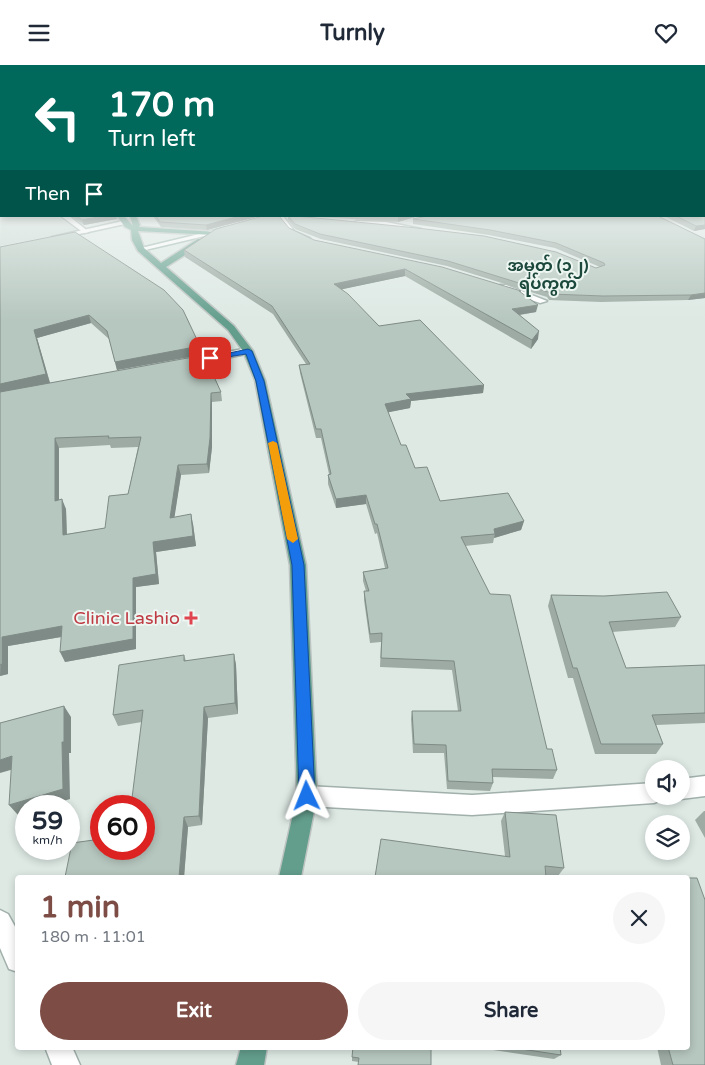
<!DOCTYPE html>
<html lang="en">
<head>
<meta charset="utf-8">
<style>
  body { margin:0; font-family:"Varela Round","Noto Sans Myanmar",sans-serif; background:#f6f6f7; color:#1f2937; height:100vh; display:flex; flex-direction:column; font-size:19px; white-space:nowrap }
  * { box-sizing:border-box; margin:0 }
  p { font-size:16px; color:#747a83 }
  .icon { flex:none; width:28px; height:28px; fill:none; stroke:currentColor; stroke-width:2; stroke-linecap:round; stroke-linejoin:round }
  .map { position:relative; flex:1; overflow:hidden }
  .details { position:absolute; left:15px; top:810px; width:675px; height:175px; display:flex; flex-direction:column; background:#fff; border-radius:5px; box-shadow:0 2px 8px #0003 }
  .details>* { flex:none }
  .hud { position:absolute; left:0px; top:0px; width:705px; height:152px; box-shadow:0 2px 8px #0003; background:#00695c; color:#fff; overflow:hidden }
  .buttons { position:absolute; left:645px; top:695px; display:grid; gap:10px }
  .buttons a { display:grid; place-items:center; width:45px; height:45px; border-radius:50%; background:#fff; box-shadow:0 2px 8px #0003; font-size:25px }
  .speed { position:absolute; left:15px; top:730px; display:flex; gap:10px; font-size:25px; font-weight:700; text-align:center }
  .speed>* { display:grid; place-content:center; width:65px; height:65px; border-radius:50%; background:#fff; box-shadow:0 2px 8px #0003; line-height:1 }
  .speed small { font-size:12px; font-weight:400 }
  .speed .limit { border:8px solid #d22; background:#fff; color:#111 }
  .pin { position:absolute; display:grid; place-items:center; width:42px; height:42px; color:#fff; margin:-21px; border-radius:10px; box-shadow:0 2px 8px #0006 }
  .me { position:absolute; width:55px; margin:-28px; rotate:358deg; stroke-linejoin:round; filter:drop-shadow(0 0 4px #0008) }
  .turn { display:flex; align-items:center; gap:18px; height:105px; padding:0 25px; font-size:22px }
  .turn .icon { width:65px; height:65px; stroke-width:2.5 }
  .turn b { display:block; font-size:35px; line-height:42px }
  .then { display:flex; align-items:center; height:48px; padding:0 25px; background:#0003; gap:10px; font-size:19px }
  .round { display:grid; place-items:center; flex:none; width:52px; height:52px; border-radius:26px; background:#f6f6f7 }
  .overview { display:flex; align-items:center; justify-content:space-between; height:85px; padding:0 25px }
  h1 { font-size:30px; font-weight:700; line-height:38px; color:#7c4c45 }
  .primary-button { display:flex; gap:10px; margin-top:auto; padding:10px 25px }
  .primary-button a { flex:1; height:58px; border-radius:30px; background:#7c4c45; color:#fff; font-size:20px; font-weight:700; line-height:58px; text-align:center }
  .primary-button a+a { background:#f6f6f7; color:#1f2937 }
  header { display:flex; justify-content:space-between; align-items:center; height:65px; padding:0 25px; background:#fff; font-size:22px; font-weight:700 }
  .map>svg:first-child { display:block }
</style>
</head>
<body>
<header><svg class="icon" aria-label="menu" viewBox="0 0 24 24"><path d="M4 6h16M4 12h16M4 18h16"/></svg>Turnly<svg class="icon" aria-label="heart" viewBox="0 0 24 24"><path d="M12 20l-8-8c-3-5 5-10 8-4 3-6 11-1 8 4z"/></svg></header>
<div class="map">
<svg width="705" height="1000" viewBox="0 0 705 1000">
  <rect width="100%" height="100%" fill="#dee9e4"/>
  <polygon fill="#ccd9d3" points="1,130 1,151 57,151 79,166 0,181"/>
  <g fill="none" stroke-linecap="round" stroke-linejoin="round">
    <g stroke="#a1b0ab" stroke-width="3">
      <g id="minor">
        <rect x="0" y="125" width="1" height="4"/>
        <polygon points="61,151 69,151 89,167 84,168"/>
        <polygon points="276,151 283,151 294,166 310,173 306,175 290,168"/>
        <polygon points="357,156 386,157 421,164 418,166 386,161 355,159 355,157"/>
        <polygon points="500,220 506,220 547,236 540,238 500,224"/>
        <polygon points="248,283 251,284 251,288 186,301 181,298 186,295"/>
        <polygon points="705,711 705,731 681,734 675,731 681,731 681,714"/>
        <polygon points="654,718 654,731 663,731 661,735 654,738 472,750 307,741 300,738 297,731 300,724 307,721 472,730"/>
        <polygon points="0,845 8,849 18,867 18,907 9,904 0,883"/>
        <polygon points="45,982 72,982 80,1000 52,1000"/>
      </g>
    </g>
    <g stroke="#a1b0ab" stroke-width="3">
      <polygon id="tertiary" points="123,156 126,158 125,159 56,174 52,172"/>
    </g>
    <g stroke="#9db5ab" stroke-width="3">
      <polygon id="secondary" points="224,163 226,164 226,166 141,186 137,184"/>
    </g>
    <g stroke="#bcc3c1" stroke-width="3">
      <g id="primary">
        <polygon points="117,151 124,151 133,161 130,151 136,151 140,160 139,162 216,167 216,169 214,170 138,166 144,183 161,198 198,174 204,174 204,178 166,202 234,261 253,286 265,315 306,500 317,731 301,812 279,812 297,731 290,500 255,315 243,286 228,265 138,186 132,175 131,165 125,162"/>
        <polygon points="241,982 267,982 264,1000 236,1000"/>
      </g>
    </g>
    <use href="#minor" fill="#fff" fill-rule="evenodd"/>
    <use href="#tertiary" fill="#fff" fill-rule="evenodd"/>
    <use href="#secondary" fill="#fff" fill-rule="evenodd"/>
    <use href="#primary" fill="#639e8c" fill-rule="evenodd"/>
  </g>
  <g fill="#9daba4" fill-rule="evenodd">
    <polygon points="705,127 705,164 694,166 664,151 704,151"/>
    <polygon points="71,151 116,151 117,154 84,160"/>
    <polygon points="153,151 260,151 207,165 161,162"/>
    <polygon points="288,151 296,151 596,203 600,202 555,183 489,170 413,159 413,154 705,174 705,233 688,235 601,237 549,235 547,232 447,201 321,174 295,164 288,155"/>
    <polygon points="304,151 418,151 398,157"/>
    <polygon points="289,163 314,175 521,226 521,228 536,247 520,250 538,274 531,284 405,211 342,224 379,261 484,320 483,328 411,336 410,343 388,347 401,380 415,403 440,436 524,456 521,465 494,473 493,478 465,481 547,684 557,705 553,714 492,712 493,718 490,726 447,724 444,688 413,688 411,654 412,646 458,646 452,605 380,602 381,577 370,578 364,535 364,526 366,526 363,516 363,507 385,503 377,468 375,469 366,439 336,443 328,419 328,410 329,409 321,373 316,373 300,308 299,300 306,299 273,249 185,192 184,185"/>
    <path d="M0 182 200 281 201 290 117 305 109 274 91 258 37 273 50 318 221 327 222 336 212 337V382L209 408 181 410 174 452 193 459 196 481 156 487 159 519 136 522V584L65 597 61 572 8 581V609L0 611ZM110 380 111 383 138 382 128 429 105 463 67 469 66 444 59 435V383Z"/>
    <polygon points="551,530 681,552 675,562 612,567 626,603 705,600 705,658 656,660 663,679 656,689 595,689 573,613 568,613 548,541"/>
    <polygon points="234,589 236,600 238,649 208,653 202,760 188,762 184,812 65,812 144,784 142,657 118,661 113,650 184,590 186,596"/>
    <polygon points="704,746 705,746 705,773 695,755"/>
    <polygon points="505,747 564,803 558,811 545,810 505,791 501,756"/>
    <polygon points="431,982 359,997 352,996 352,992"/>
    <polygon points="473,982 560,982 561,990 554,994"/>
    <polygon points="657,982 688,982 705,1000 661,1000"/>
  </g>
  <g fill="#7f8b86">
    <polygon points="103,151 116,151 117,154 84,160 82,155"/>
    <polygon points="240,151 260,151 207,165 206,160"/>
    <polygon points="401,151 418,151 398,157 398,152"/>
    <polygon points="705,160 705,164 694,166 696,161"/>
    <polygon points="405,204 405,211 334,226 334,219"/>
    <polygon points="705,228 705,233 688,235 691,230"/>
    <polygon points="538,240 536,247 511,251 512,244"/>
    <polygon points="89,250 91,258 37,273 50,318 0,329 0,319 34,265"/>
    <polygon points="539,266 538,274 531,284 532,275"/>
    <polygon points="200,281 201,290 117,305 115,297"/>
    <polygon points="484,320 483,328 411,336 410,343 385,348 385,339 406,329"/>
    <polygon points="211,328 212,337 212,382 209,408 207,399"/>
    <polygon points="55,373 59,383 59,445 55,436"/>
    <polygon points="178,400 181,410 173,462 170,453"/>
    <polygon points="366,430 366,439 336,443 336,434"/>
    <polygon points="62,434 66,444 67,480 63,470"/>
    <polygon points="191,449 193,459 196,481 156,487 159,519 136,522 136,584 65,597 60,587 133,513 153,477"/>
    <polygon points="524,456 521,465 494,473 495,469 494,464"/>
    <polygon points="62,561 67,571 8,581 8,609 0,611 2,572"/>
    <polygon points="234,589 236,600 238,649 235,638"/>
    <polygon points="64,641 71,652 71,688 69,688 70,734 47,741 26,741 26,748 18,750 9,740 62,677"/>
    <polygon points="204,642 208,653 202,760 199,751"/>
    <polygon points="12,691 21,702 0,708 0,695"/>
    <polygon points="184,752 188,762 184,812 179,812"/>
  </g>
  <g fill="#b6c7bf" stroke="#7f8b86" fill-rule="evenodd">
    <polygon points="704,116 705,116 705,122 704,126"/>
    <polygon points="704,126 705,127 705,160 696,161 676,151 704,151"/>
    <polygon points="77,151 103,151 82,155"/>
    <polygon points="156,151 240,151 206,160 160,157"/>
    <polygon points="263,151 279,151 289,163 314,175 442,202 521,226 519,226 538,240 512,244 539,266 532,275 405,204 334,219 348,229 379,261 420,255 484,320 406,329 411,334 385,339 401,380 406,380 415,403 427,402 440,436 508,428 524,456 494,464 495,469 461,472 490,529 510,530 547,684 552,684 557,705 492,704 493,718 448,716 446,680 414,679 412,646 461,646 454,596 381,593 382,568 370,569 364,526 369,526 363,507 388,503 377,459 375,459 366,430 336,434 328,410 331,409 321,364 316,364 299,300 310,299 272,241 184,185 216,164"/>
    <polygon points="288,151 296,151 417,163 484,171 556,187 596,203 605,200 604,198 556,178 490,165 413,154 427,151 658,151 705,174 705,228 691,230 603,231 550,229 548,227 448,196 320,169 295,159"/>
    <polygon points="75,167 164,225 183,245 200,281 115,297 107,266 89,250 34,265 46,309 0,319 0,182"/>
    <path d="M204 290 221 327 211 328 210 373 207 399 178 400 170 453 191 449 193 471 153 477 156 509 133 513V574L60 587 62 561 2 572V599L0 600V327ZM109 371 108 373 141 372 128 429 109 431 105 463 63 470 62 434 55 436V373Z"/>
    <polygon points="667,527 681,552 609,557 626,603 705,600 705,648 652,650 663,679 601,679 577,603 573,603 551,530 604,531"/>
    <polygon points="234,589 235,638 204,642 199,751 184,752 179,812 65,812 72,778 101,774 101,784 144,784 144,741 131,741 143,645 113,650 119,600 184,590 184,596"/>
    <polygon points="64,641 64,677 62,677 63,724 9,740 12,691 0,695 0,658"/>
    <polygon points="505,747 556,750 564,803 545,801 546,812 375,812 381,774 510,792"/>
    <polygon points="688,813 697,813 705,835 705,1000 673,1000 668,982 688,982"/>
    <polygon points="353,982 431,982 431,1000 358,1000 359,993 352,992"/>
    <polygon points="508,982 560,982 561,990"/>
  </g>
  <linearGradient id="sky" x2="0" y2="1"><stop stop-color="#81bbde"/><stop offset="0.45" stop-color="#f0f5f3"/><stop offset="1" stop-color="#f0f5f3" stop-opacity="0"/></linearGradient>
  <rect width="705" height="256" fill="url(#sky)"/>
  <polygon fill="#1a73e8" stroke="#114b97" points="248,284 252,286 264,316 304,500 315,731 313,737 307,739 301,737 299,731 292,500 256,316 246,289 210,295 206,293"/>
  <polygon fill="#f59e0b" points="273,376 277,378 298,474 293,478 287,474 268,378"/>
  <path fill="#e0444e" stroke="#eef6f2" stroke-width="2" d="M188.5 545.5h5v5h5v5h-5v5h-5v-5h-5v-5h5z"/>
  <g text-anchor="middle" stroke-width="4" stroke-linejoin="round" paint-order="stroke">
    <g font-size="16" font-weight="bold" fill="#1d493d" stroke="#eef6f2">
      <text x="548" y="206">အမှတ် (၁၂)<tspan x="548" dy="18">ရပ်ကွက်</tspan></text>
    </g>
    <g font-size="18" fill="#be3a42" stroke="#eef6f2" text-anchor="end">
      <text x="180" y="559">Clinic Lashio</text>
    </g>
  </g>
</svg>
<div class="buttons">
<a><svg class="icon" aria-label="sound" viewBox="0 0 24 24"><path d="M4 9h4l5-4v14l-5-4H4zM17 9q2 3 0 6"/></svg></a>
<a><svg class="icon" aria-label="layers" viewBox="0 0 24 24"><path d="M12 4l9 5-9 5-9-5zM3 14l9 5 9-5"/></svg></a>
</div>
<div class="speed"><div>59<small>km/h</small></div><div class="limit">60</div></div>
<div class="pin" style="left:210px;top:293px;background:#d93025"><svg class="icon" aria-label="arrive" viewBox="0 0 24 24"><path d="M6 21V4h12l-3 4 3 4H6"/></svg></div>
<svg class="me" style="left:307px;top:731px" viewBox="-20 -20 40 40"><path d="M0-17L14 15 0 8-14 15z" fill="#1a73e8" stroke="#fff" stroke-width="4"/></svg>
<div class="hud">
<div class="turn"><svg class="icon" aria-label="left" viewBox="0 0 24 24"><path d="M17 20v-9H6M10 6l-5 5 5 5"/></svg><div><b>170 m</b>Turn left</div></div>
<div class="then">Then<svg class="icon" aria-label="arrive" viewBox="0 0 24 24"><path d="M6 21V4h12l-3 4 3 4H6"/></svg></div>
</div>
<section class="details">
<div class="overview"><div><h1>1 min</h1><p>180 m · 11:01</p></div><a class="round"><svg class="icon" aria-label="close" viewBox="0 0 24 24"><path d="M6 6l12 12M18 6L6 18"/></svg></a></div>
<div class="primary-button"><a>Exit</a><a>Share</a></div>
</section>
</div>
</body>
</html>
